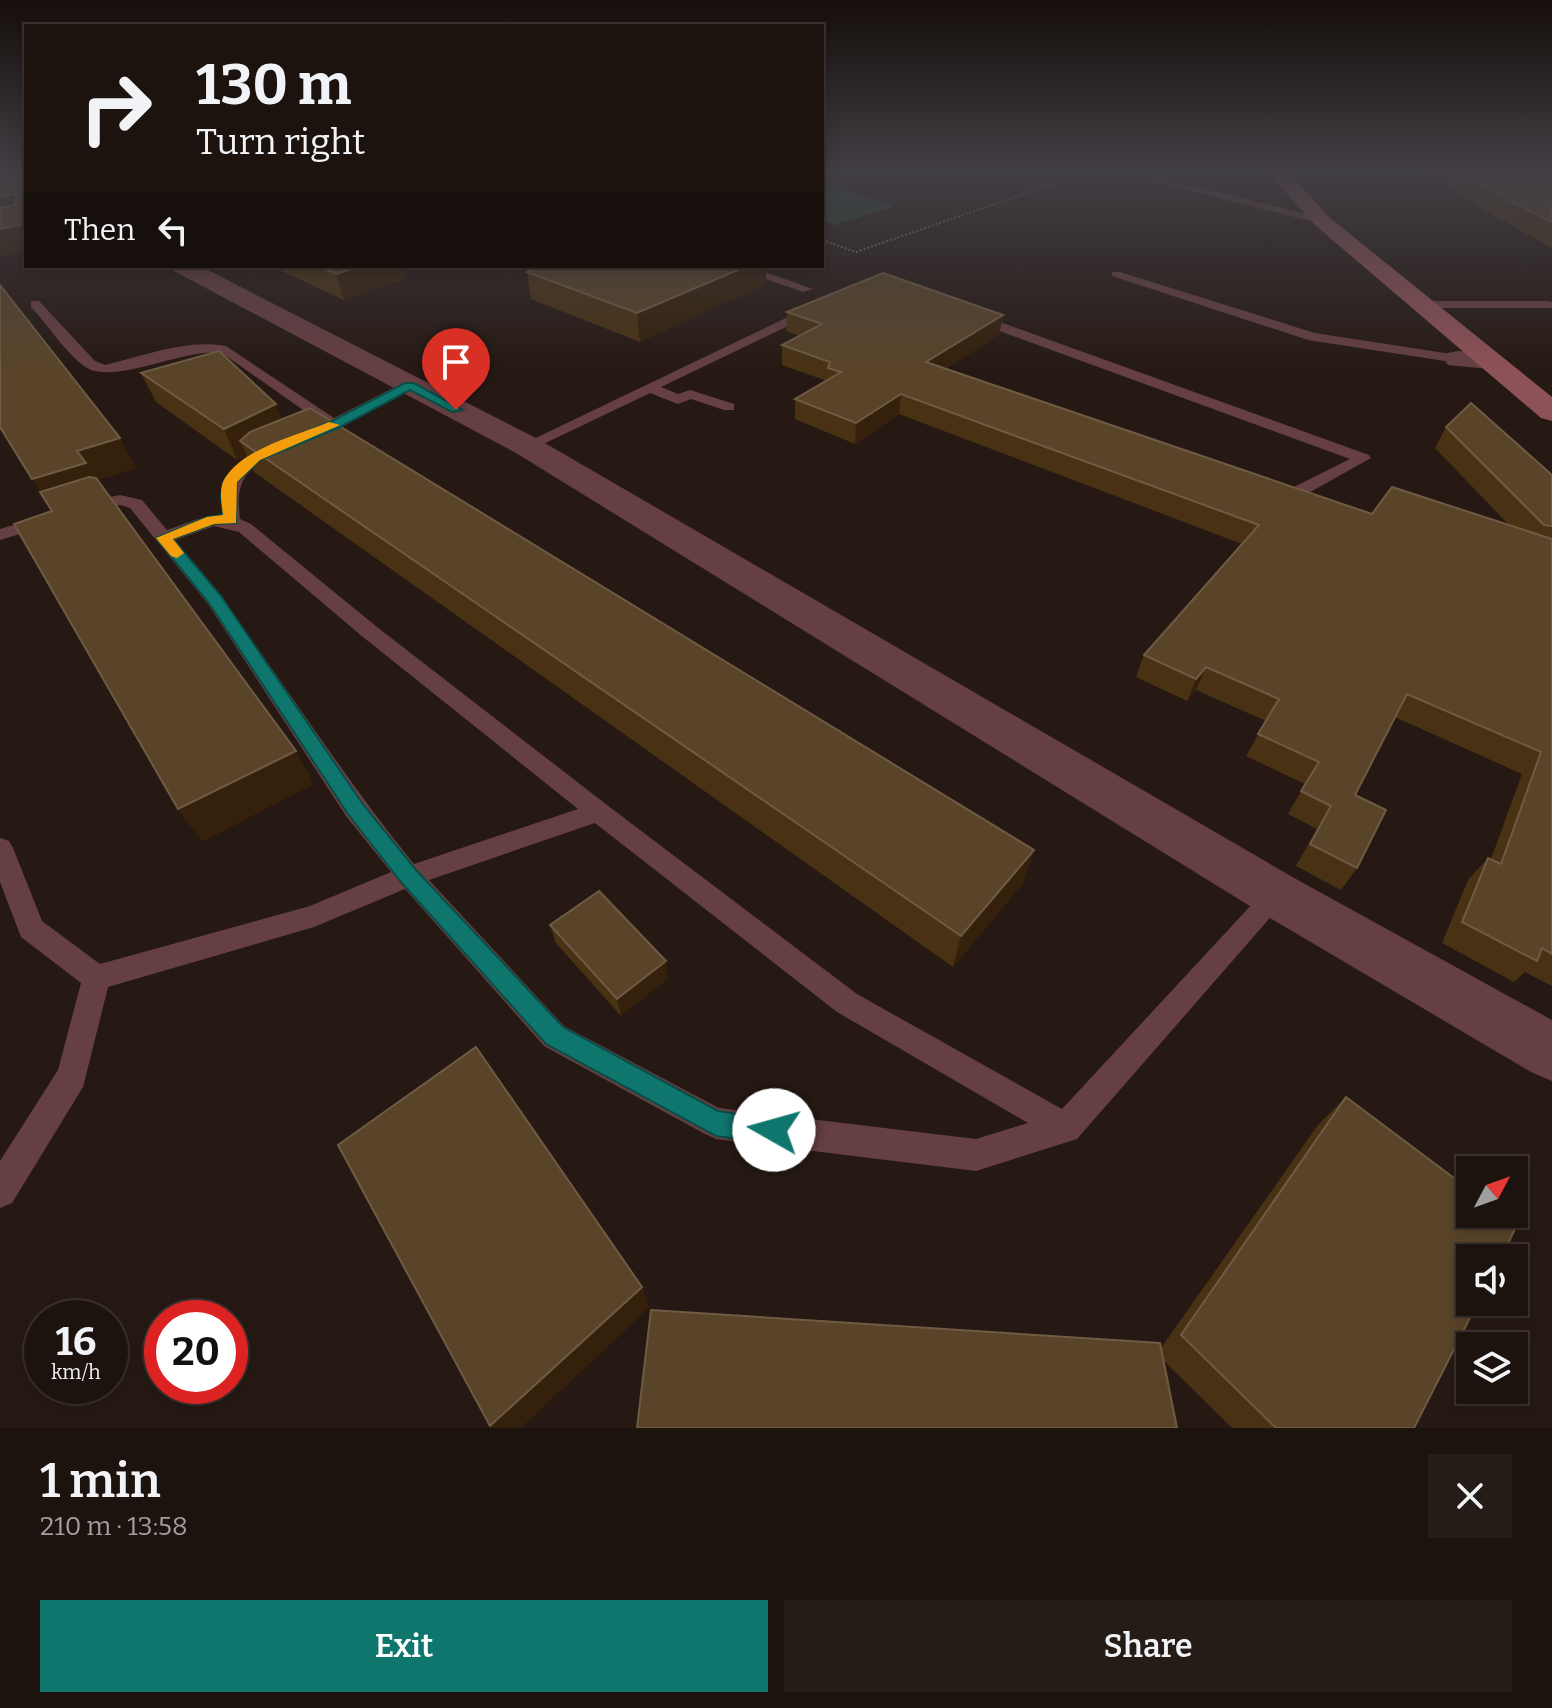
<!DOCTYPE html>
<html lang="en">
<head>
<meta charset="utf-8">
<style>
  body { margin:0; font-family:Bitter,serif; background:#251c17; color:#f1f3f6; height:100vh; display:flex; flex-direction:column; font-size:30px; white-space:nowrap }
  * { box-sizing:border-box; margin:0 }
  p { font-size:26px; color:#a09e9e }
  .icon { flex:none; width:44px; height:44px; fill:none; stroke:currentColor; stroke-width:2; stroke-linecap:round; stroke-linejoin:round }
  .map { position:relative; height:1428px; overflow:hidden }
  .details { display:flex; flex-direction:column; background:#1c130e; flex:1 }
  .details>* { flex:none }
  .guide { position:absolute; left:24px; top:24px; width:800px; height:244px; border-radius:0px; box-shadow:0 4px 12px #0003,0 0 0 2px #3a322e; background:#1c130e; color:#f1f3f6; overflow:hidden }
  .needle { width:52px; rotate:49deg }
  .tools { position:absolute; left:1456px; top:1156px; display:grid; gap:16px }
  .tools a { display:grid; place-items:center; width:72px; height:72px; border-radius:0px; background:#1c130e; box-shadow:0 4px 12px #0003,0 0 0 2px #3a322e; font-size:40px }
  .speed { position:absolute; left:24px; top:1300px; display:flex; gap:16px; font-size:40px; font-weight:700; text-align:center }
  .speed>* { display:grid; place-content:center; width:104px; height:104px; border-radius:50%; background:#1c130e; box-shadow:0 4px 12px #0003,0 0 0 2px #3a322e; line-height:1 }
  .speed small { font-size:20px; font-weight:400 }
  .speed .limit { border:12px solid #d22; background:#fff; color:#111 }
  .pin { position:absolute; display:grid; place-items:center; width:68px; height:68px; color:#fff; margin:-82px -34px; border-radius:50% 50% 50% 0; rotate:-45deg; box-shadow:0 0 8px #0007 }
  .pin .icon { rotate:45deg }
  .me { position:absolute; width:88px; margin:-44px; rotate:277deg; stroke-linejoin:round; filter:drop-shadow(0 0 6px #0008) }
  .turn { display:flex; align-items:center; gap:28px; height:168px; padding:0 40px; font-size:36px }
  .turn .icon { width:104px; height:104px; stroke-width:2.5 }
  .turn b { display:block; font-size:56px; line-height:68px }
  .then { display:flex; align-items:center; height:76px; padding:0 40px; background:#0003; gap:16px; font-size:30px }
  .round { display:grid; place-items:center; flex:none; width:84px; height:84px; border-radius:0px; background:#251c17 }
  .headline { display:flex; align-items:center; justify-content:space-between; height:136px; padding:0 40px }
  h1 { font-size:48px; font-weight:600; line-height:60px }
  .primary-button { display:flex; gap:16px; margin-top:auto; padding:16px 40px }
  .primary-button a { flex:1; height:92px; border-radius:0px; background:#0f766e; color:#fff; font-size:32px; font-weight:600; line-height:92px; text-align:center }
  .primary-button a+a { background:#251c17; color:#f1f3f6 }
  .map>svg:first-child { display:block }
</style>
</head>
<body>
<div class="map">
<svg width="1552" height="1428" viewBox="0 0 1552 1428">
  <rect width="100%" height="100%" fill="#261913"/>
  <polygon fill="#274836" points="822,181 895,206 835,225 822,220"/>
  <g fill="none" stroke-linecap="round" stroke-linejoin="round">
    <polyline stroke="#827772" stroke-width="2" stroke-dasharray="2 2" stroke-linecap="butt" points="822,240 856,252 1090,171"/>
    <g fill="#653f42" fill-rule="evenodd">
      <polygon points="1150,175 1326,219 1327,221 1322,224 1147,180"/>
      <polygon points="730,266 748,266 813,289 803,292"/>
      <polygon points="1112,272 1120,272 1315,333 1458,355 1465,359 1458,363 1308,340 1112,276"/>
      <path d="M31 301H39L95 361 105 365C144 356 186 339 226 346L334 418 405 382H415L417 385 322 435 314 430 323 424 222 353C185 347 111 387 84 366 64 351 48 325 31 307Z"/>
      <polygon points="1423,301 1549,301 1552,302 1552,308 1419,308 1419,302"/>
      <polygon points="813,305 819,309 817,312 661,387 678,394 690,390 734,404 734,410 724,410 691,399 678,404 650,393 533,449 521,449 519,446"/>
      <polygon points="972,312 1369,455 1371,458 1296,500 1284,500 1282,496 1284,492 1350,459 967,319 966,316"/>
      <path d="M275 444 283 449 281 452C245 469 235 479 240 519L251 524 377 627 607 805 857 994 1062 1109 1268 887 1277 884 1286 887 1290 895 1077 1139 976 1171 716 1139 705 1134 544 1046 405 889 314 927 108 987 83 1087 12 1203 0 1208V1161L58 1070 81 983 21 937 0 882V838L9 841 13 848 42 921 100 964 310 906 391 872 346 816 208 604 130 508 120 505 84 513 75 508 78 504 120 495 142 500 167 530 198 519 222 516C219 478 238 454 275 444ZM214 526 239 532 363 637 578 809 414 864C329 760 261 643 175 540ZM595 823 837 1012 1028 1123 976 1139 719 1108 564 1026 429 880Z"/>
      <polygon points="44,516 50,517 53,521 50,525 0,540 0,529"/>
    </g>
    <g fill="#653f42" fill-rule="evenodd">
      <polygon points="170,266 200,266 538,439 1296,879 1552,1020 1552,1081 1531,1072 1258,911 516,453 174,271"/>
      <polygon points="1458,351 1499,355 1503,361 1499,367 1489,369 1448,365 1444,359 1448,353"/>
    </g>
    <polygon fill="#8d5257" fill-rule="evenodd" points="1267,171 1287,171 1329,217 1552,397 1552,421 1541,418 1315,225"/>
  </g>
  <g fill="#493214">
    <polygon points="1427,171 1552,171 1552,248 1482,209"/>
    <polygon points="271,266 403,266 406,278 344,300"/>
    <polygon points="527,272 766,284 640,342 531,299"/>
    <polygon points="787,312 1003,315 999,334 945,369 1372,514 1509,525 1435,448 1446,427 1552,475 1552,986 1525,972 1514,982 1442,943 1468,880 1488,858 1491,859 1522,774 1395,717 1355,795 1357,868 1341,890 1296,866 1317,829 1288,814 1305,784 1246,756 1266,721 1196,690 1187,701 1136,677 1144,655 1242,544 899,414 855,444 795,419 795,399 827,381 782,365 782,345 800,336 786,331"/>
    <polygon points="141,373 282,419 1034,850 1023,883 953,967 254,472 247,456 237,460 156,402"/>
    <polygon points="550,925 668,978 621,1016 556,943"/>
    <polygon points="1346,1097 1414,1428 1232,1428 1163,1360 1161,1348 1318,1125"/>
  </g>
  <g fill="#34200b">
    <polygon points="16,194 26,213 0,223 0,197"/>
    <polygon points="26,224 26,251 0,257 0,229"/>
    <polygon points="360,266 403,266 406,278 344,300 336,274"/>
    <polygon points="747,266 766,266 766,284 640,342 637,313"/>
    <polygon points="1003,315 999,334 924,382 926,362"/>
    <polygon points="901,394 899,414 855,444 856,423"/>
    <polygon points="276,404 288,434 240,441 247,456 237,460 224,429"/>
    <polygon points="120,438 136,468 96,481 51,510 32,479 77,451"/>
    <polygon points="1206,667 1196,690 1187,701 1196,679"/>
    <polygon points="296,751 314,784 202,842 178,809"/>
    <polygon points="1034,850 1023,883 953,967 961,936"/>
    <polygon points="666,961 668,978 621,1016 617,999"/>
    <polygon points="642,1287 649,1308 521,1428 492,1428 490,1426"/>
  </g>
  <g fill="#594429" stroke="#6f5b44" stroke-width="2">
    <polygon points="0,171 26,171 26,224 0,229 0,208 15,205 16,194 0,197"/>
    <polygon points="1462,171 1552,171 1552,222 1491,191"/>
    <polygon points="318,266 360,266 336,274"/>
    <polygon points="543,266 747,266 637,313 527,272"/>
    <polygon points="883,273 1003,315 926,362 1372,514 1392,487 1552,539 1552,954 1542,948 1537,961 1462,922 1488,858 1501,864 1541,752 1407,694 1355,795 1386,810 1357,868 1310,844 1331,806 1301,791 1319,762 1258,734 1279,699 1206,667 1196,679 1144,655 1259,525 901,394 856,423 795,399 841,372 828,368 830,362 782,345 822,324 787,312"/>
    <polygon points="0,285 120,438 77,451 86,463 32,479 0,427"/>
    <polygon points="219,351 276,404 224,429 141,373"/>
    <polygon points="1471,403 1552,475 1552,526 1544,525 1446,427"/>
    <polygon points="310,408 1034,850 961,936 240,441 250,432"/>
    <polygon points="89,477 96,478 296,751 178,809 14,524 52,511 40,492"/>
    <polygon points="599,891 666,961 617,999 550,925"/>
    <polygon points="476,1047 642,1287 490,1426 338,1145"/>
    <polygon points="1346,1097 1470,1190 1470,1214 1502,1214 1517,1225 1501,1258 1470,1258 1470,1302 1478,1302 1414,1428 1276,1428 1181,1335"/>
    <polygon points="651,1310 1160,1343 1177,1428 637,1428"/>
  </g>
  <linearGradient id="sky" x2="0" y2="1"><stop stop-color="#150e0a"/><stop offset="0.46" stop-color="#413e44"/><stop offset="1" stop-color="#413e44" stop-opacity="0"/></linearGradient>
  <rect width="1552" height="371" fill="url(#sky)"/>
  <polygon fill="#0f766e" stroke="#0a4d48" stroke-width="2" points="405,383 414,383 463,410 452,412 410,390 338,428 260,460 237,482 236,523 214,524 173,539 221,596 362,803 416,870 563,1027 718,1111 783,1121 787,1130 783,1140 774,1144 716,1136 546,1044 401,882 348,814 209,603 156,538 207,517 223,515 221,496 224,480 251,455 330,422"/>
  <path fill="#f59e0b" d="M329 422 340 425 260 460 237 482 236 523 214 524 173 539 184 553 177 558 171 556 156 538 207 517 223 515C222 504 218 489 225 478 245 447 297 436 329 422Z"/>
</svg>
<div class="tools">
<a><svg class="needle" viewBox="-14 -14 28 28"><path d="M0-13l5 13h-10z" fill="#e53935"/><path d="M0 13l5-13h-10z" fill="#a09e9e"/></svg></a>
<a><svg class="icon" aria-label="sound" viewBox="0 0 24 24"><path d="M4 9h4l5-4v14l-5-4H4zM17 9q2 3 0 6"/></svg></a>
<a><svg class="icon" aria-label="layers" viewBox="0 0 24 24"><path d="M12 4l9 5-9 5-9-5zM3 14l9 5 9-5"/></svg></a>
</div>
<div class="speed"><div>16<small>km/h</small></div><div class="limit">20</div></div>
<div class="pin" style="left:456px;top:410px;background:#d93025"><svg class="icon" aria-label="arrive" viewBox="0 0 24 24"><path d="M6 21V4h12l-3 4 3 4H6"/></svg></div>
<svg class="me" style="left:774px;top:1130px" viewBox="-20 -20 40 40"><circle r="19" fill="#fff"/><path d="M0-13L10 11 0 6-10 11z" fill="#0f766e"/></svg>
<div class="guide">
<div class="turn"><svg class="icon" aria-label="right" viewBox="0 0 24 24"><path d="M7 20v-9h11M14 6l5 5-5 5"/></svg><div><b>130 m</b>Turn right</div></div>
<div class="then">Then<svg class="icon" aria-label="left" viewBox="0 0 24 24"><path d="M17 20v-9H6M10 6l-5 5 5 5"/></svg></div>
</div>
</div>
<section class="details">
<div class="headline"><div><h1>1 min</h1><p>210 m · 13:58</p></div><a class="round"><svg class="icon" aria-label="close" viewBox="0 0 24 24"><path d="M6 6l12 12M18 6L6 18"/></svg></a></div>
<div class="primary-button"><a>Exit</a><a>Share</a></div>
</section>
</body>
</html>
